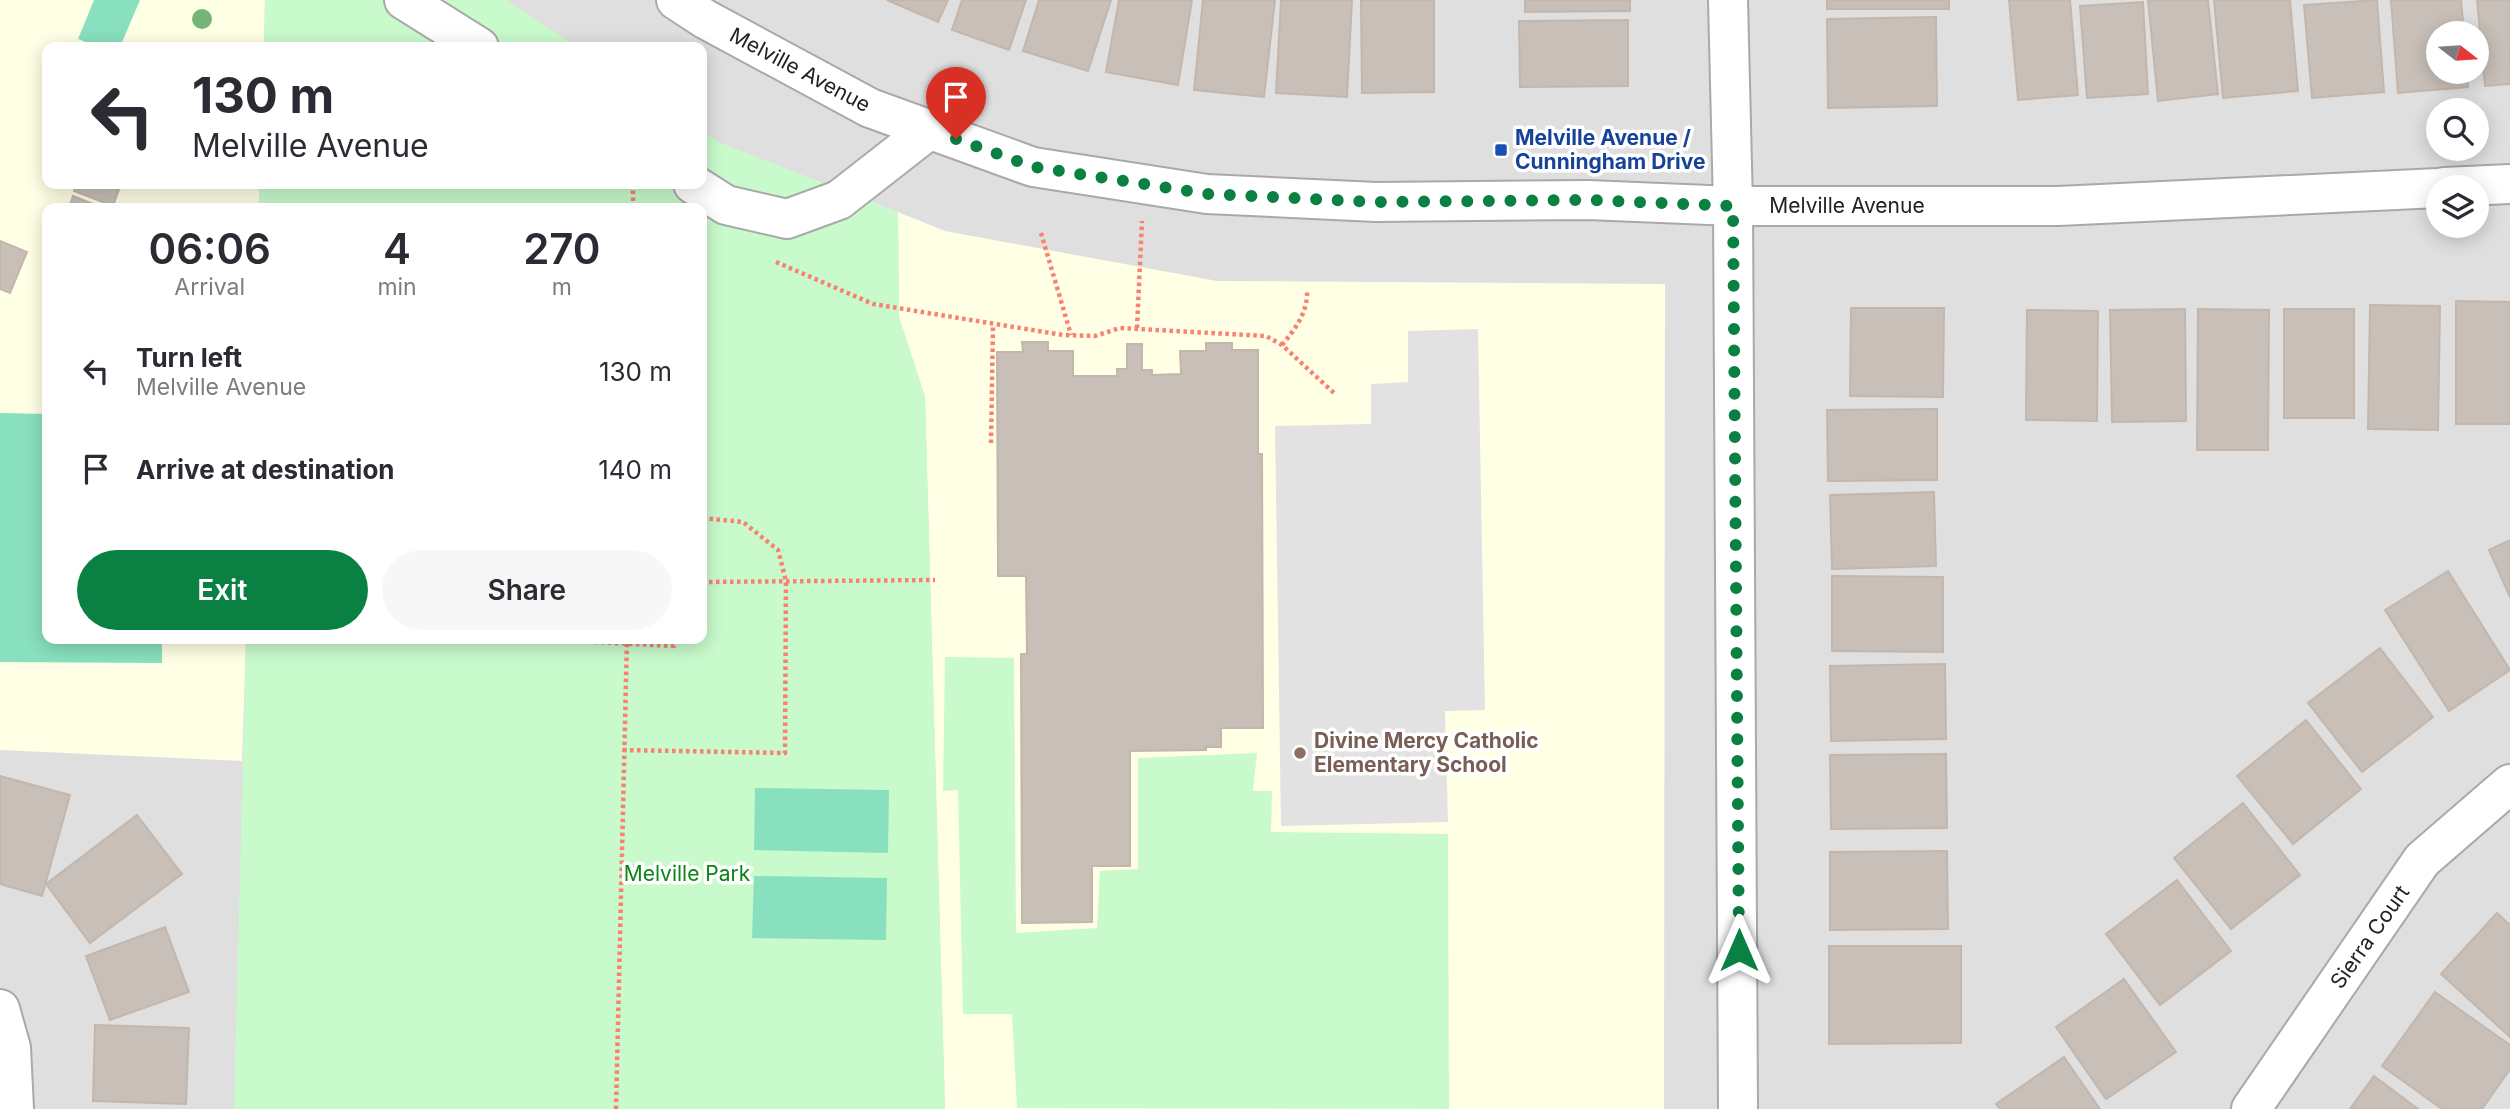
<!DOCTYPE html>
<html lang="en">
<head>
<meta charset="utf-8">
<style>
  body { margin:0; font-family:Inter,sans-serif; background:#f7f7f7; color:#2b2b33; height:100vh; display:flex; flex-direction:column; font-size:26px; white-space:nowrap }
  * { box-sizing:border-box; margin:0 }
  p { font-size:23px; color:#7c7c81 }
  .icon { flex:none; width:38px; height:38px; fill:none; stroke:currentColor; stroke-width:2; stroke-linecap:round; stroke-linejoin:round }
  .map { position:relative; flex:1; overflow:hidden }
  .drawer { position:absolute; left:42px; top:203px; width:665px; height:441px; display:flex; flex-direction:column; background:#fff; border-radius:14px; box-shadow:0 4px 18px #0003 }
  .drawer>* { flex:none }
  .guide { position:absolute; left:42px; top:42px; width:665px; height:147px; border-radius:14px; box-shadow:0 4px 18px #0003; background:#fff; color:#2b2b33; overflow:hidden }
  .needle { width:46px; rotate:107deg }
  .tools { position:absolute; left:2426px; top:21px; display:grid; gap:14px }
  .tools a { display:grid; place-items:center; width:63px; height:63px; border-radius:50%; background:#fff; box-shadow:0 4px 18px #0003; font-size:35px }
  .pin { position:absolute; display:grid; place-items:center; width:60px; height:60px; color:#fff; margin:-72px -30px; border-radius:50% 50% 50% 0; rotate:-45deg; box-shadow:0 0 7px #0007 }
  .pin .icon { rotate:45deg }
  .me { position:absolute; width:77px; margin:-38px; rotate:0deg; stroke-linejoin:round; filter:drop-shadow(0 0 5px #0008) }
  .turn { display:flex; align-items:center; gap:24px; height:147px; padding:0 35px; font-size:32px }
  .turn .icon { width:91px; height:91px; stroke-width:2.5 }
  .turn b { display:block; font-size:49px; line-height:60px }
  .eta { display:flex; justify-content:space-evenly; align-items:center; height:119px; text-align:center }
  .eta b { font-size:42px; font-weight:600; line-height:49px }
  .action { display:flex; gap:14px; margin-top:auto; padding:14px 35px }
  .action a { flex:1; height:80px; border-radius:42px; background:#0b8043; color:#fff; font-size:28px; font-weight:600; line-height:80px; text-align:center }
  .action a+a { background:#f7f7f7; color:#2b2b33 }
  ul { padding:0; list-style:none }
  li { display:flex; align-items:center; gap:21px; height:98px; padding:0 35px }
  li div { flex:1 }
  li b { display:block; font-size:26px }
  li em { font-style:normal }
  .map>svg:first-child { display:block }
</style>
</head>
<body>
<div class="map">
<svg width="2510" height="1109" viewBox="0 0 2510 1109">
  <rect width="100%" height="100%" fill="#f2efe9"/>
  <path fill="#e0dfdf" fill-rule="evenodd" d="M0 0H2510V1109H0ZM2438 33H2476V72H2438ZM47 47H702V184H47ZM2438 110H2476V149H2438ZM2438 187H2476V226H2438ZM47 208H702V639H47Z"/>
  <g fill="#ffffe5">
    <polygon points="0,0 265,0 264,47 47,47 47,184 259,184 259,208 47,208 47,639 246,639 242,761 0,750"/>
    <polygon points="898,212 945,231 1217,281 1665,284 1664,1109 945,1109 925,397 899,317"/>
  </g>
  <g fill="#c8facc">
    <polygon points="265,0 506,0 577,47 264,47"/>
    <polygon points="702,131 718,142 898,212 899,317 925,397 945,1109 234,1109 246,639 702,639 702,208 259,208 259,184 702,184"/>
    <polygon points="945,657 1014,658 1016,933 1097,928 1100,871 1138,869 1138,758 1257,753 1253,791 1272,791 1271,832 1448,834 1449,1109 1017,1108 1012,1014 963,1014 958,790 943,791"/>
  </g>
  <g fill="#88e0be">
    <polygon points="94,0 140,0 120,47 99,47 78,39"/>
    <polygon points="0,413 47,414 47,639 162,639 162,663 0,662"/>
    <polygon points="755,788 889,790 888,853 754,850"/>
    <polygon points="754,876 887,878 886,940 752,938"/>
  </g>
  <polygon fill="#e2e2e2" points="1478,329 1485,710 1445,711 1448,822 1281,826 1275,426 1371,424 1371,384 1408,382 1408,331"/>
  <g fill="#c7bfb8" stroke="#c4b6ab" stroke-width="2">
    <polygon points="887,0 948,0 938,22"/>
    <polygon points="962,0 1026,0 1009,50 952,30"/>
    <polygon points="1039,0 1111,0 1088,71 1023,51"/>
    <polygon points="1119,0 1192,0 1178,85 1106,72"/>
    <polygon points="1203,0 1275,0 1264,97 1194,90"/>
    <polygon points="1281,0 1352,0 1347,97 1276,93"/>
    <polygon points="1361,0 1434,0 1434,92 1362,93"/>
    <polygon points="1525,0 1630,0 1630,11 1525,12"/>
    <rect x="1827" y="0" width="122" height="9"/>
    <polygon points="2009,0 2070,0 2078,95 2018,100"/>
    <polygon points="2148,0 2208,0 2218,94 2158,101"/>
    <polygon points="2214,0 2290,0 2298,91 2223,98"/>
    <polygon points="2377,0 2384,92 2312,98 2304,5"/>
    <polygon points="2391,0 2461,0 2464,33 2438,33 2438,72 2467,72 2468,87 2398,93"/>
    <polygon points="2477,0 2510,0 2510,84 2485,86"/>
    <polygon points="2143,2 2148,94 2087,98 2080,6"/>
    <polygon points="1936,17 1937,106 1828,108 1827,19"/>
    <polygon points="1628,20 1628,86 1520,87 1519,21"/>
    <polygon points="77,184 121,184 113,206 74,191"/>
    <polygon points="73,196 103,208 69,208"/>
    <polygon points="0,241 27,252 10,293 0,289"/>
    <polygon points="2456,301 2510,302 2510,424 2456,424"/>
    <polygon points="2370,305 2440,306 2438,430 2368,429"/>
    <polygon points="1851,308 1944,308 1943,397 1850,396"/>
    <polygon points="2185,309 2186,421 2112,422 2110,310"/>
    <polygon points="2198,309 2269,310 2268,450 2197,450"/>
    <rect x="2284" y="309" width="70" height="109"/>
    <polygon points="2027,310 2098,311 2097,421 2026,420"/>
    <polygon points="1022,342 1048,342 1048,351 1073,351 1073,376 1117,376 1117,369 1127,369 1127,344 1142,344 1142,370 1152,370 1152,375 1181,374 1180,351 1206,351 1206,343 1232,343 1232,350 1258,350 1258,454 1262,454 1263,728 1221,728 1221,747 1206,747 1206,750 1130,751 1130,866 1092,866 1092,922 1022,923 1021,654 1027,654 1026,576 998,576 997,352 1023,352"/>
    <polygon points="1937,409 1937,480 1828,481 1827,410"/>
    <polygon points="1934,492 1936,566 1832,569 1830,495"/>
    <polygon points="2510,540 2510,597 2489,550"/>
    <polygon points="2448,571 2510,670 2449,711 2385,610"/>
    <polygon points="1832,576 1943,577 1943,652 1832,651"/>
    <polygon points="2380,648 2433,717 2362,772 2308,703"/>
    <polygon points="1945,664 1946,739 1831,741 1830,666"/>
    <polygon points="2306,720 2361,789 2293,844 2237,776"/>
    <polygon points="1946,754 1947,828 1831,829 1830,755"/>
    <polygon points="0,776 70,795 42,896 0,884"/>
    <polygon points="2243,803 2300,875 2231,929 2174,858"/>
    <polygon points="137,815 182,874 90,943 46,884"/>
    <polygon points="1947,851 1948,929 1830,930 1830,852"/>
    <polygon points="2177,880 2231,951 2160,1005 2106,934"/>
    <polygon points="2497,913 2510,925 2510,1037 2441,974"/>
    <polygon points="165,927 189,992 110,1020 86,956"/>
    <polygon points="1829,946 1961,946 1961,1043 1829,1044"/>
    <polygon points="2124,979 2176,1052 2106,1099 2056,1027"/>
    <polygon points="2435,992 2510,1045 2510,1069 2482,1109 2442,1109 2382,1066"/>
    <polygon points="95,1025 189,1028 186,1104 93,1101"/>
    <polygon points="2064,1057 2100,1109 2000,1109 1996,1104"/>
    <polygon points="2374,1076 2418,1109 2350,1109"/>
  </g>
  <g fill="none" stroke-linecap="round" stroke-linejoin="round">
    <g stroke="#a9a9a9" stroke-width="42">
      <g id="minor">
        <polyline points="404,0 479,47"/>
        <polyline points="676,0 705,19 870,108 1033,167 1207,194 1376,202 1588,200 1733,206 2058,206 2438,188"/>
        <polyline points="1728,0 1733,206 1738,1109"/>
        <polyline points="693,184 726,205 787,219 839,200 930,129"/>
        <polyline points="2444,187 2510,184"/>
        <polyline points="0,1009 11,1048 14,1109"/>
        <polyline points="2251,1109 2422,860 2510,784"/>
      </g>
    </g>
    <g stroke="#fa8072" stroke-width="4.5" stroke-dasharray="3.5 3.5" stroke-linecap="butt">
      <polyline points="633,208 633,184"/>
      <polyline points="1041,233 1071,335"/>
      <polyline points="776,262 873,304 1063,335 1095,336 1120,328 1266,336 1282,345 1334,393"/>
      <polyline points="1137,328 1142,221"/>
      <path d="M1282 345C1296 328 1308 312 1307 290"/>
      <polyline points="991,443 993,324"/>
      <polyline points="702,582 935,580"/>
      <polyline points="575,639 575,641 674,646 674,639"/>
      <polyline points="623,750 785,753 786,581 778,550 743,522 702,518"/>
      <polyline points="616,1109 627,639"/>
    </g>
    <use href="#minor" stroke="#fff" stroke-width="38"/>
  </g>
  <circle fill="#74b475" cx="202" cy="19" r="10"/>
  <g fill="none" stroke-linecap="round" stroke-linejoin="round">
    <polyline stroke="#0b8043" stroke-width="12" stroke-dasharray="0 21.6" points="956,139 1034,167 1208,194 1376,202 1588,200 1733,206 1739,950"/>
  </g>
  <rect fill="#1a4fb4" stroke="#fff" stroke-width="2.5" x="1494" y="143" width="14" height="14" rx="3.5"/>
  <circle fill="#8d6e63" stroke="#fff" stroke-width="2.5" cx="1300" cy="753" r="7"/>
  <g text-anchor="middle" stroke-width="7" stroke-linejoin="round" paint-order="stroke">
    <g font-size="21" fill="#222" stroke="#fff">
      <text transform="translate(800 70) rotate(28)" y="7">Melville Avenue</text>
      <text x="1847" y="213">Melville Avenue</text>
      <text transform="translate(2370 937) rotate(-55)" y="7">Sierra Court</text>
    </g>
    <g font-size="21" font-weight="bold" fill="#164399" stroke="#fff" text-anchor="start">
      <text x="1515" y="145">Melville Avenue /<tspan x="1515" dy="24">Cunningham Drive</tspan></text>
    </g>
    <g font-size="21" font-weight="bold" fill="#785e54" stroke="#fff" text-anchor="start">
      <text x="1314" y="748">Divine Mercy Catholic<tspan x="1314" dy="24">Elementary School</tspan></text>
    </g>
    <g font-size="21" fill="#0c8416" stroke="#fff">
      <text x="687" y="881">Melville Park</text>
    </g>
  </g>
</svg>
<div class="tools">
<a><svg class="needle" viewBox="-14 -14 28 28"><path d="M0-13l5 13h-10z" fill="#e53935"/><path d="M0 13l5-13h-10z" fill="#7c7c81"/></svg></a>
<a><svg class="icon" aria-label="search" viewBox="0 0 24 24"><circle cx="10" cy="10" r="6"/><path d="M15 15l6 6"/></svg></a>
<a><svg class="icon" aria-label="layers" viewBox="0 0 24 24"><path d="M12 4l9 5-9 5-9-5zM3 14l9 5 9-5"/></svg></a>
</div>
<div class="pin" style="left:956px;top:139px;background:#d93025"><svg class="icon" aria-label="arrive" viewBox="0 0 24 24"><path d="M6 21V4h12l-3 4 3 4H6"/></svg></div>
<svg class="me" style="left:1739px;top:950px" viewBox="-20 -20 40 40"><path d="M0-17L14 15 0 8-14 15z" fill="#0b8043" stroke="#fff" stroke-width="4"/></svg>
<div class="guide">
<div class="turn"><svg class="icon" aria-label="left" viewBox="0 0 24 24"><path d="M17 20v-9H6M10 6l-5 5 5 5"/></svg><div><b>130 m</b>Melville Avenue</div></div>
</div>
<section class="drawer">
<div class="eta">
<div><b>06:06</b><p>Arrival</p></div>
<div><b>4</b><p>min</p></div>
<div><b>270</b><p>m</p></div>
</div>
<ul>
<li><svg class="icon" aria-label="left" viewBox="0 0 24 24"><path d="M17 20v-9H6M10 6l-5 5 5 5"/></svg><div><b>Turn left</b><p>Melville Avenue</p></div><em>130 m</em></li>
<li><svg class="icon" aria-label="arrive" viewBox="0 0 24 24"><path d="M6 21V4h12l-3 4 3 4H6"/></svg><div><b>Arrive at destination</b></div><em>140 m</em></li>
</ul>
<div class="action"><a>Exit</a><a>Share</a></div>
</section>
</div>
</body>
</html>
